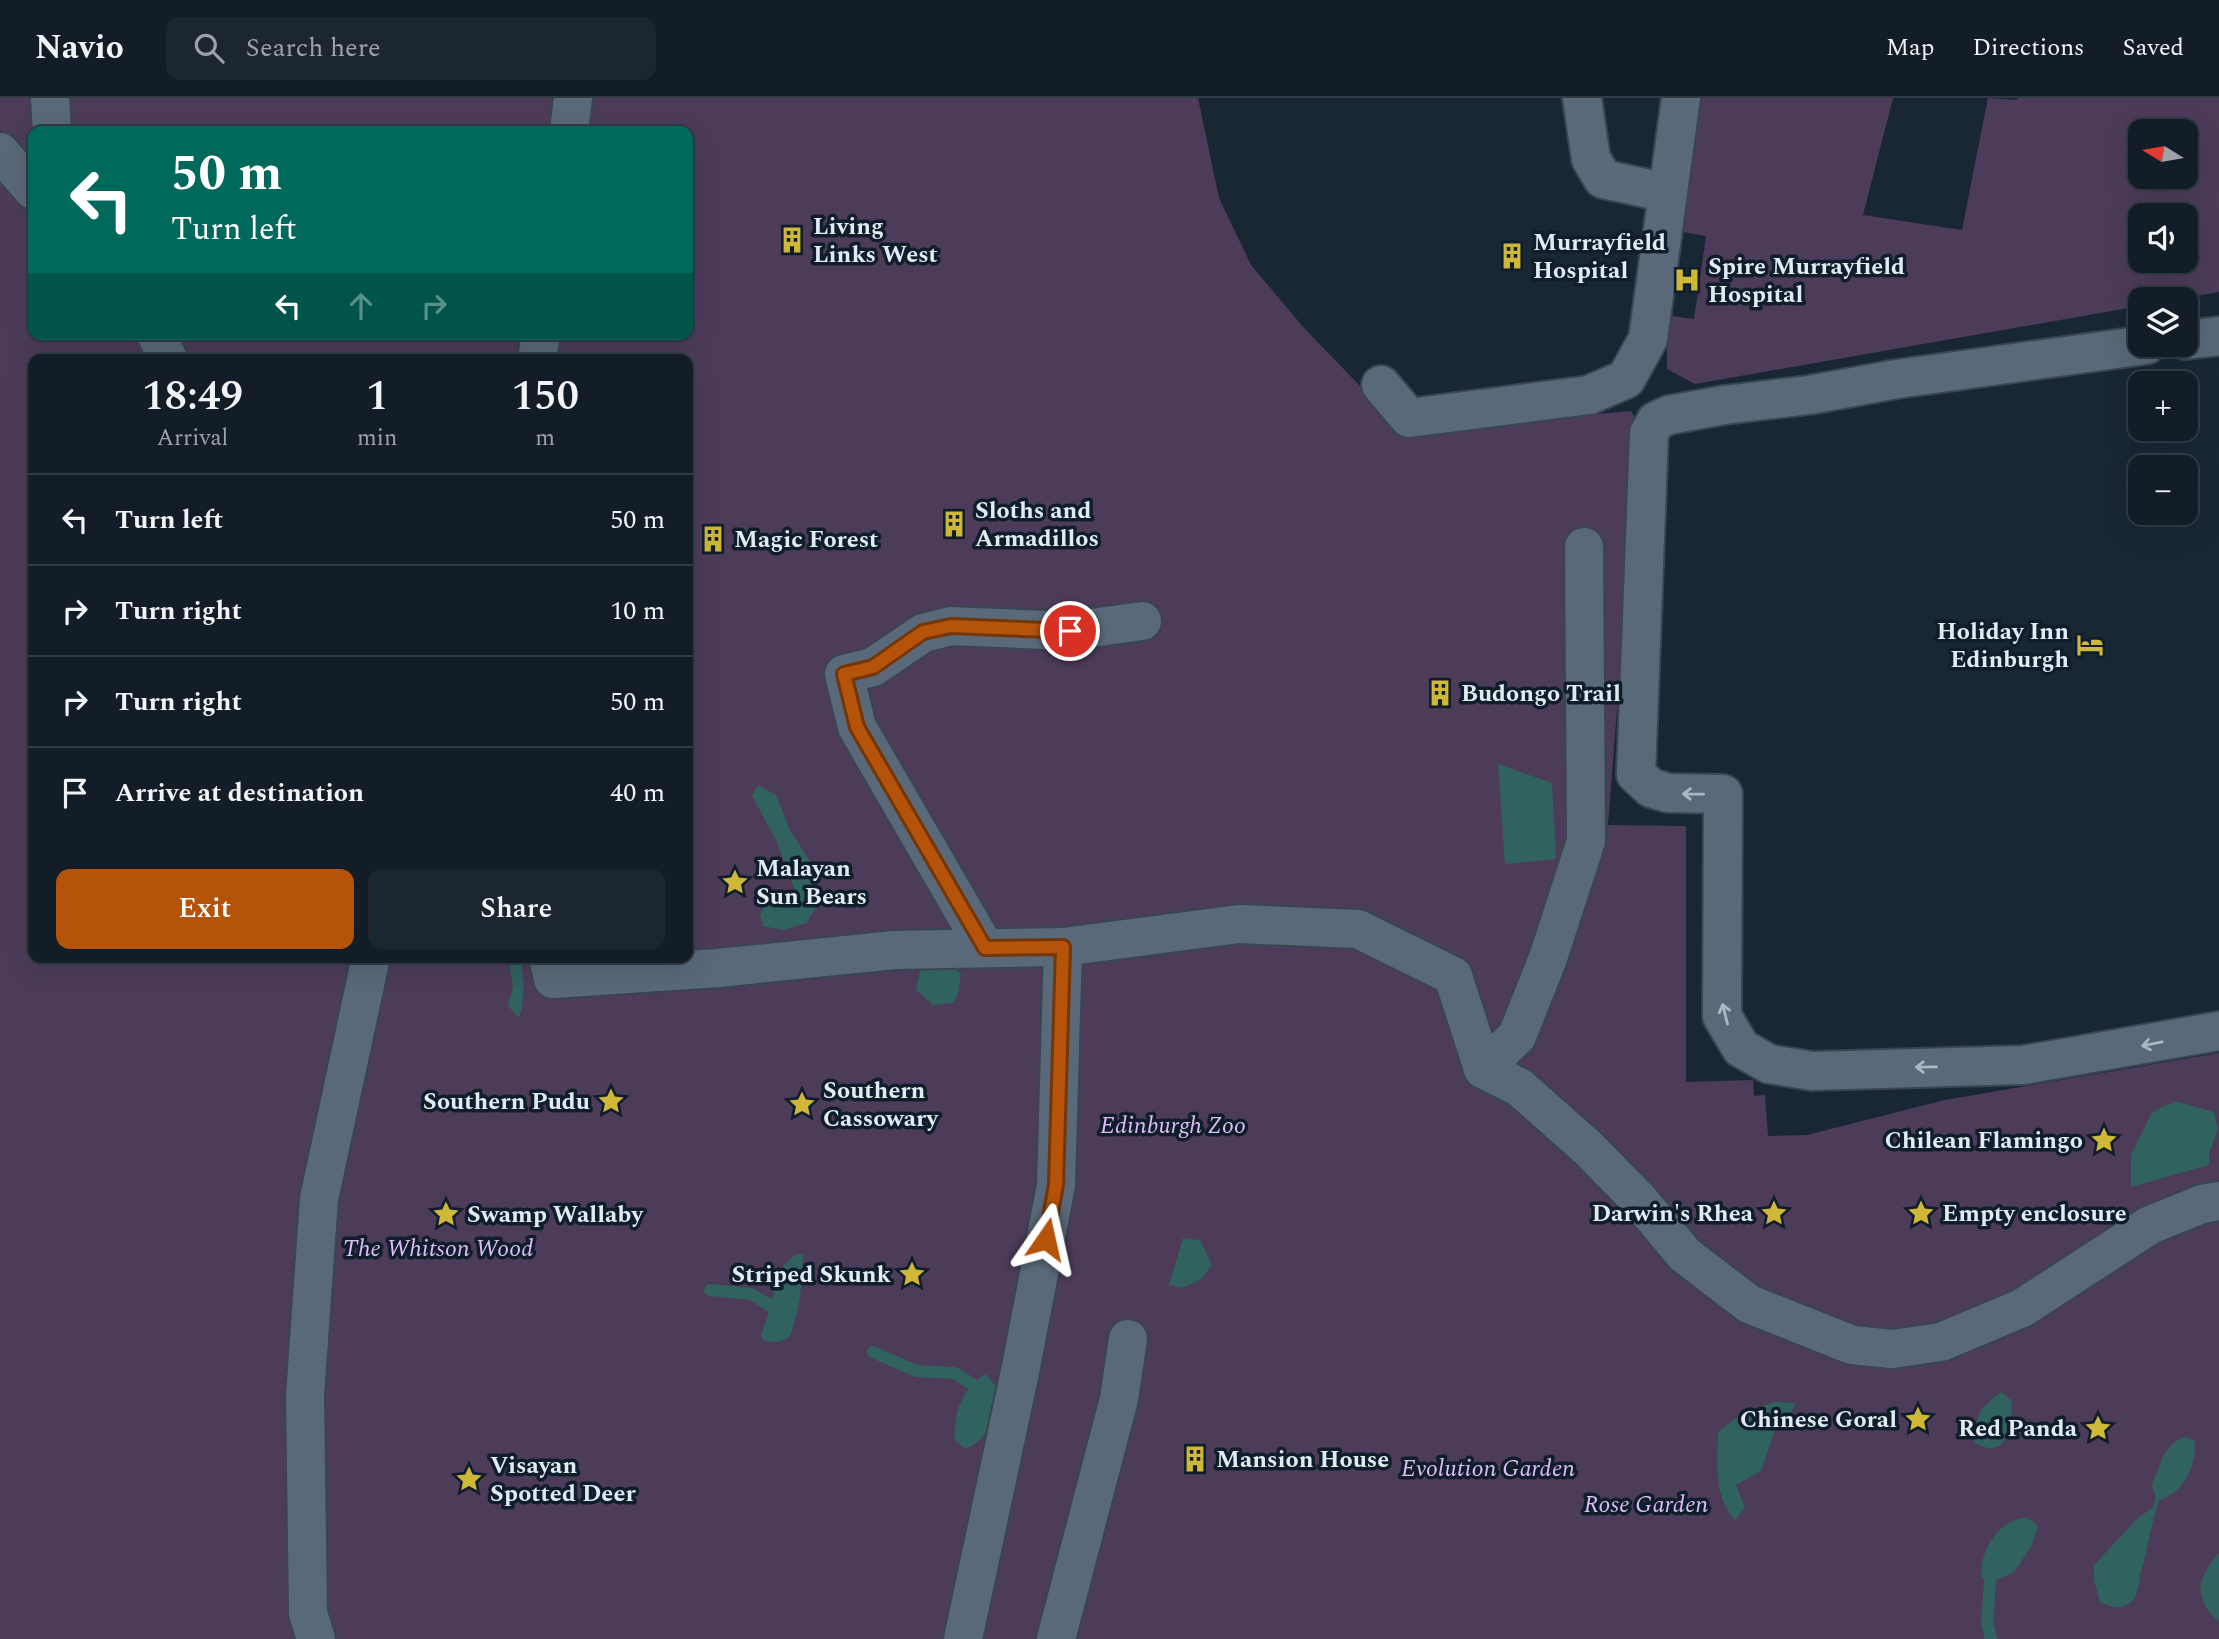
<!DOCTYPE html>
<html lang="en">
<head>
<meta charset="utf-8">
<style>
  body { margin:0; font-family:Spectral,serif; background:#1c2630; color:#f1f3f6; height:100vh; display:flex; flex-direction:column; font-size:26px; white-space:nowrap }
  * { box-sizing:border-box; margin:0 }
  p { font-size:23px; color:#9da2a8 }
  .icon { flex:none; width:38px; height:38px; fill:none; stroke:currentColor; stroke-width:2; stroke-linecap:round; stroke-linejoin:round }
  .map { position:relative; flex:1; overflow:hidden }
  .details { position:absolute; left:28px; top:256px; width:665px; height:609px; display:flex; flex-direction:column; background:#131d28; border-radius:14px; box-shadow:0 7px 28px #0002,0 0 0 2px #323b45 }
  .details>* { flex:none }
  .hud { position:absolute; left:28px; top:28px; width:665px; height:214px; border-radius:14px; box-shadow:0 7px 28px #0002,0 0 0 2px #323b45; background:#00695c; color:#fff; overflow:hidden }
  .needle { width:46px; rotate:281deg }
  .controls { position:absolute; left:2128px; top:21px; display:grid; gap:14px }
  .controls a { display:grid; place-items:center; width:70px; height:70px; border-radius:14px; background:#131d28; box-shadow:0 7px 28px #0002,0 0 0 2px #323b45; font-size:35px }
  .pin { position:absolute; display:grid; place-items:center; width:60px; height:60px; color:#fff; margin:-30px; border:4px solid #fff; border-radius:50%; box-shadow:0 2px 7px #0007 }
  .me { position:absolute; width:77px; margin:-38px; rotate:11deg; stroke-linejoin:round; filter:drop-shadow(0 0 5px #0008) }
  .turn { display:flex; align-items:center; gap:24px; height:147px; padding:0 28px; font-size:32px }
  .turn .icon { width:91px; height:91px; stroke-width:2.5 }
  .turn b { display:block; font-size:49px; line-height:60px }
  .lanes { display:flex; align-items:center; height:66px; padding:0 28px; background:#0003; justify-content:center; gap:35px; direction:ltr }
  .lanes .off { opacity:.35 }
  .eta { display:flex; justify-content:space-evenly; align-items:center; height:119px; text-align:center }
  .eta b { font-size:42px; font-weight:600; line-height:49px }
  .button { display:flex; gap:14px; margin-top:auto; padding:14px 28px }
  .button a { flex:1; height:80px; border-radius:14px; background:#b45309; color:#fff; font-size:28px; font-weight:600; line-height:80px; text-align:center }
  .button a+a { background:#1c2630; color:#f1f3f6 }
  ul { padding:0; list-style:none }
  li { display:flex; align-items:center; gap:21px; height:91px; padding:0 28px; border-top:2px solid #323b45 }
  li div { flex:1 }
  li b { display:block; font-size:26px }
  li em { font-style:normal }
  header { display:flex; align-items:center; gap:42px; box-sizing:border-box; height:98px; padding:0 35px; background:#131d28; border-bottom:2px solid #323b45 }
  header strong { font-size:33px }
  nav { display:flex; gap:38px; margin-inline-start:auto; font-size:24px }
  .search { width:490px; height:63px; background:#1c2630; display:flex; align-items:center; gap:18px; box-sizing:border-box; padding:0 24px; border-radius:14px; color:#9da2a8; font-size:26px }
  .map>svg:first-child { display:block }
</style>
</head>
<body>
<header>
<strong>Navio</strong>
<div class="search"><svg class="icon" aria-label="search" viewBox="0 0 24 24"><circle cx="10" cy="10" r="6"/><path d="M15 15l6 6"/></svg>Search here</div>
<nav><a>Map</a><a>Directions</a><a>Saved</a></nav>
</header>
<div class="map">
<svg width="2219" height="1541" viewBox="0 0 2219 1541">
  <rect width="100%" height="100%" fill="#192735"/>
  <g fill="#4c3c5a" fill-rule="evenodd">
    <path d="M0 0H1198L1219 100 1251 167 1304 230 1362 290 1397 334 1631 313 1639 327 1608 727 1686 728V984L1753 982 1754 998 1765 997 1768 1038 1807 1037 1945 1002 2219 955V1541H0ZM33 33H688V236H33ZM33 261H688V859H33Z"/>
    <path d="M1695 0H1893L1863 117 1962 132 1988 0 2017 2 2018 0H2219V194L2179 201H2140V208L1695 286 1667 271V242L1671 218 1694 221 1706 138 1683 134ZM2140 33H2186V79H2140ZM2140 117H2186V163H2140Z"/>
  </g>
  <g fill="#30625f">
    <polygon points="1498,666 1552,685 1556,761 1505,766"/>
    <polygon points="758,687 776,697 790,732 815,771 818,807 806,825 783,832 763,828 760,818 764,807 782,809 796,795 776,742 752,698"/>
    <path d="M508 859H519C525 879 525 900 519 920L508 908 513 889Z"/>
    <polygon points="949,864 961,876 958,895 953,905 933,907 916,892 921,868"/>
    <polygon points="2175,1003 2214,1014 2218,1031 2209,1055 2209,1067 2131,1089 2131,1057 2152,1014"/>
    <polygon points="1183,1140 1200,1142 1212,1167 1200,1182 1182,1190 1169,1187"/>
    <path d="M796 1156 803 1157C802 1186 800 1214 789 1240L779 1244 765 1243 761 1238 771 1208 777 1174Z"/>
    <path d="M985 1276 996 1288C997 1315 992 1339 966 1351L954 1342C956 1309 959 1297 985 1276Z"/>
    <path d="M2001 1294 2011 1302C2014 1327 2007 1365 1974 1344 1978 1313 1977 1313 2001 1294Z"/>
    <path d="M1774 1304 1796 1305 1787 1321 1776 1329 1761 1373 1736 1387 1745 1410 1735 1422C1713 1399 1718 1364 1718 1334L1744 1314Z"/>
    <path d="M2184 1339 2194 1342C2198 1367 2183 1395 2159 1402 2151 1427 2147 1453 2140 1478 2139 1484 2138 1494 2135 1499 2126 1513 2112 1510 2100 1504L2094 1482V1467L2138 1420 2152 1410 2156 1400 2152 1387 2163 1358 2173 1345Z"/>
    <path d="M2027 1419 2038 1428 2031 1449 2014 1474 1990 1485 1982 1480C1979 1451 1998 1423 2027 1419Z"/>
    <path d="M2219 1455V1524C2193 1500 2196 1481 2219 1455Z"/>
  </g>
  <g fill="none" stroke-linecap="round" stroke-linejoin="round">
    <g stroke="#30625f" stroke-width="12">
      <polyline points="710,1192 751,1196 771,1208"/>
      <polyline points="873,1254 916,1273 955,1275 972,1286"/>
      <polyline points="1990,1485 1987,1525 1991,1541"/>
    </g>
    <g stroke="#394550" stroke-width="42">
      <g id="minor">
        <polyline points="50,0 52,33"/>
        <polyline points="1582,0 1591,61 1603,81 1668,95"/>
        <polyline points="569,33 573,0"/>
        <polyline points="0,54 33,92"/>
        <polyline points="156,236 168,261"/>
        <polyline points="2186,242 2219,238"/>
        <polyline points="2146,247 1897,281 1809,297 1724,307 1669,317 1656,323 1649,335 1636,676 1651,690 1668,695 1723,696 1722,918 1741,950 1769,966 1812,973 2023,967 2219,933"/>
        <polyline points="537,261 541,236"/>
        <polyline points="1381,287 1409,320 1589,297 1626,281 1648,241 1681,0"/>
        <polyline points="985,850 857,629 844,576 873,569 923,535 951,528 1070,533 1142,523"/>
        <polyline points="548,859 553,881 718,870 894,852 1063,849 1239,826 1358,831 1453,878 1483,971 1519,989 1588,1050 1639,1102 1685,1157 1749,1206 1852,1247 1892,1251 1941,1244 2022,1210 2150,1127 2202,1106 2219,1103"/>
        <polyline points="1483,971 1517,938 1548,860 1586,743 1584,449"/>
        <polyline points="316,1541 308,1515 305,1298 319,1101 371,859"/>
        <polyline points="963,1541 1021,1269 1056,1087 1063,849"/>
        <polyline points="1056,1541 1119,1301 1128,1241"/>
      </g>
    </g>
    <use href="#minor" stroke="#596979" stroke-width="38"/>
  </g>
  <defs><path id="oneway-shaft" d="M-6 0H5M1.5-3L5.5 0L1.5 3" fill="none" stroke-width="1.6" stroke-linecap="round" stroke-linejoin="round" transform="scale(1.75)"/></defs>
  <g stroke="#abb7c3">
    <use href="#oneway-shaft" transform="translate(1693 696) rotate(-179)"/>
    <use href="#oneway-shaft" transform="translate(1725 916) rotate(-104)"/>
    <use href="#oneway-shaft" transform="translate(2152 946) rotate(169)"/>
    <use href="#oneway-shaft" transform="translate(1926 969) rotate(179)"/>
  </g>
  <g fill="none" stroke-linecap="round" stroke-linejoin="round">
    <g stroke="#753606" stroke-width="18">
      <polyline id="route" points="1046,1141 1056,1087 1063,849 985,850 857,629 844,576 873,569 923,534 951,528 1070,533"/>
    </g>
    <use href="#route" stroke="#b45309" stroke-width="12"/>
  </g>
  <defs>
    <g id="building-bare" transform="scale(2.1)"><path d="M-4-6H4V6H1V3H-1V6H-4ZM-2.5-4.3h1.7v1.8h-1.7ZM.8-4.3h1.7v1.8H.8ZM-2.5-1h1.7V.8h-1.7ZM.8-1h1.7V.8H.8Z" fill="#cfb837" stroke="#101d2b" stroke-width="2.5" paint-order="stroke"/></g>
    <g id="hospital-bare" transform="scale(2.1)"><path d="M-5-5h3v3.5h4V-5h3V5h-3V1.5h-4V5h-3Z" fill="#cfb837" stroke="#101d2b" stroke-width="2.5" paint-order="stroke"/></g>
    <g id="hotel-bare" transform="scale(2.1)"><path d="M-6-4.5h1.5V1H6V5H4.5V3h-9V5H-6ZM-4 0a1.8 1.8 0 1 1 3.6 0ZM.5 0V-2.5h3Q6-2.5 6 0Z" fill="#cfb837" stroke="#101d2b" stroke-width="2.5" paint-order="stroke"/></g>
    <g id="sight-bare" transform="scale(2.1)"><path d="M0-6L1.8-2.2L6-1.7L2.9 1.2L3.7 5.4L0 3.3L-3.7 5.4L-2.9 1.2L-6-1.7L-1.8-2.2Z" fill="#cfb837" stroke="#101d2b" stroke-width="2.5" paint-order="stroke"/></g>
  </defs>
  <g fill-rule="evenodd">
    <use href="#building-bare" x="792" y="142"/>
    <use href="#building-bare" x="1512" y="158"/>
    <use href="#hospital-bare" x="1687" y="182"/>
    <use href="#building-bare" x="954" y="426"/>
    <use href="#building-bare" x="713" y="441"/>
    <use href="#hotel-bare" x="2090" y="547"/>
    <use href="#building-bare" x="1440" y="595"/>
    <use href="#sight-bare" x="735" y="784"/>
    <use href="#sight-bare" x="611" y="1003"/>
    <use href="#sight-bare" x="802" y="1006"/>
    <use href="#sight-bare" x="2104" y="1042"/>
    <use href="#sight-bare" x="1774" y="1115"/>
    <use href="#sight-bare" x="1921" y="1115"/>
    <use href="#sight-bare" x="446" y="1116"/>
    <use href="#sight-bare" x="912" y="1176"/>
    <use href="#sight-bare" x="1918" y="1321"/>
    <use href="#sight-bare" x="2098" y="1330"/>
    <use href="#building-bare" x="1195" y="1361"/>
    <use href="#sight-bare" x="469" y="1381"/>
  </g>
  <g text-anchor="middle" stroke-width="7" stroke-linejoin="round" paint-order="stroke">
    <g font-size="24" font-weight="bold" fill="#e2ebf4" stroke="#101d2b" text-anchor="start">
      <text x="813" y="136">Living<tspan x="813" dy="28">Links West</tspan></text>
      <text x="1533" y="152">Murrayfield<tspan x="1533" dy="28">Hospital</tspan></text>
      <text x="1708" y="176">Spire Murrayfield<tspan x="1708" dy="28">Hospital</tspan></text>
      <text x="975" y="420">Sloths and<tspan x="975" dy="28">Armadillos</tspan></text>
      <text x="734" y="449">Magic Forest</text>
      <text x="2069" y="541" text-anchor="end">Holiday Inn<tspan x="2069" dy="28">Edinburgh</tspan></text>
      <text x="1461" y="603">Budongo Trail</text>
      <text x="756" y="778">Malayan<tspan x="756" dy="28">Sun Bears</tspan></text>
      <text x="823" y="1000">Southern<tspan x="823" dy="28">Cassowary</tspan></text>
      <text x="590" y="1011" text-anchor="end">Southern Pudu</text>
      <text x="2083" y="1050" text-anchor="end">Chilean Flamingo</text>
      <text x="1753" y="1123" text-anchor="end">Darwin's Rhea</text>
      <text x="1942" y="1123">Empty enclosure</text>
      <text x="467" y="1124">Swamp Wallaby</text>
      <text x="891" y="1184" text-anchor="end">Striped Skunk</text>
      <text x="1897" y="1329" text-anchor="end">Chinese Goral</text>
      <text x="2077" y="1338" text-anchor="end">Red Panda</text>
      <text x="1216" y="1369">Mansion House</text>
      <text x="490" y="1375">Visayan<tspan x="490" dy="28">Spotted Deer</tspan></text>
    </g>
    <g font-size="24" font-style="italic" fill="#dcbdf6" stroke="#101d2b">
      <text x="1173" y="1035">Edinburgh Zoo</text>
      <text x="438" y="1158">The Whitson Wood</text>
      <text x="1488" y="1378">Evolution Garden</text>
      <text x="1646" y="1414">Rose Garden</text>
    </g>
  </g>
</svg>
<div class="controls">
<a><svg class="needle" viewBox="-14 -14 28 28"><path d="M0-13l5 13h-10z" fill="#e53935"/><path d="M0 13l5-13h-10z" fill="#9da2a8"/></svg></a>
<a><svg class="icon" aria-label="sound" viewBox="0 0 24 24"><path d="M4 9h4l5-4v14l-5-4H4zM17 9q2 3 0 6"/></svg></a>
<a><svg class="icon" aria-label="layers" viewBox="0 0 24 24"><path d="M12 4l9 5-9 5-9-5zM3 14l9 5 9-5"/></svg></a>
<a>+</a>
<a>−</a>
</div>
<div class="pin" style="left:1070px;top:533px;background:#d93025"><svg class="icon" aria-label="arrive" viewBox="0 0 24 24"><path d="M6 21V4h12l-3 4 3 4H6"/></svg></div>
<svg class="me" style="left:1046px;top:1141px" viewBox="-20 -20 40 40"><path d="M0-17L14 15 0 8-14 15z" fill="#b45309" stroke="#fff" stroke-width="4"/></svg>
<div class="hud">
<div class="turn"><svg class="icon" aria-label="left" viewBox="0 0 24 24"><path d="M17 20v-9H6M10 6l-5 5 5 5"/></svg><div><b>50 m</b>Turn left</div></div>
<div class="lanes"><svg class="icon" aria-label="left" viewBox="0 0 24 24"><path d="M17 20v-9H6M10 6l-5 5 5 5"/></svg><svg class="icon off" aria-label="ahead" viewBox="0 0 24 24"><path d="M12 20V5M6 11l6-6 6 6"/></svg><svg class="icon off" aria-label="right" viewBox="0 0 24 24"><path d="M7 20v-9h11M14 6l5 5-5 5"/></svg></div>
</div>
<section class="details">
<div class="eta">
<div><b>18:49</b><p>Arrival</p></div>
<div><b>1</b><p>min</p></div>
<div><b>150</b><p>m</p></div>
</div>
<ul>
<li><svg class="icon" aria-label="left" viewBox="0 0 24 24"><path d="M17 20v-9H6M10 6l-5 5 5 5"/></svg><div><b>Turn left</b></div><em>50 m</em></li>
<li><svg class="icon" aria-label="right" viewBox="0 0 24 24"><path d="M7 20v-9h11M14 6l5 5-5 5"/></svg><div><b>Turn right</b></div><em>10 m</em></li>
<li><svg class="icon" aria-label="right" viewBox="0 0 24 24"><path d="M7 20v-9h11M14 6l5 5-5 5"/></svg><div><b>Turn right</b></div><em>50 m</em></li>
<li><svg class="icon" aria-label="arrive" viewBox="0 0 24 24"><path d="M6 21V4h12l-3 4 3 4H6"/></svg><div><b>Arrive at destination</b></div><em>40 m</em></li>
</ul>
<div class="button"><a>Exit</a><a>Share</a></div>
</section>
</div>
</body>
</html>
